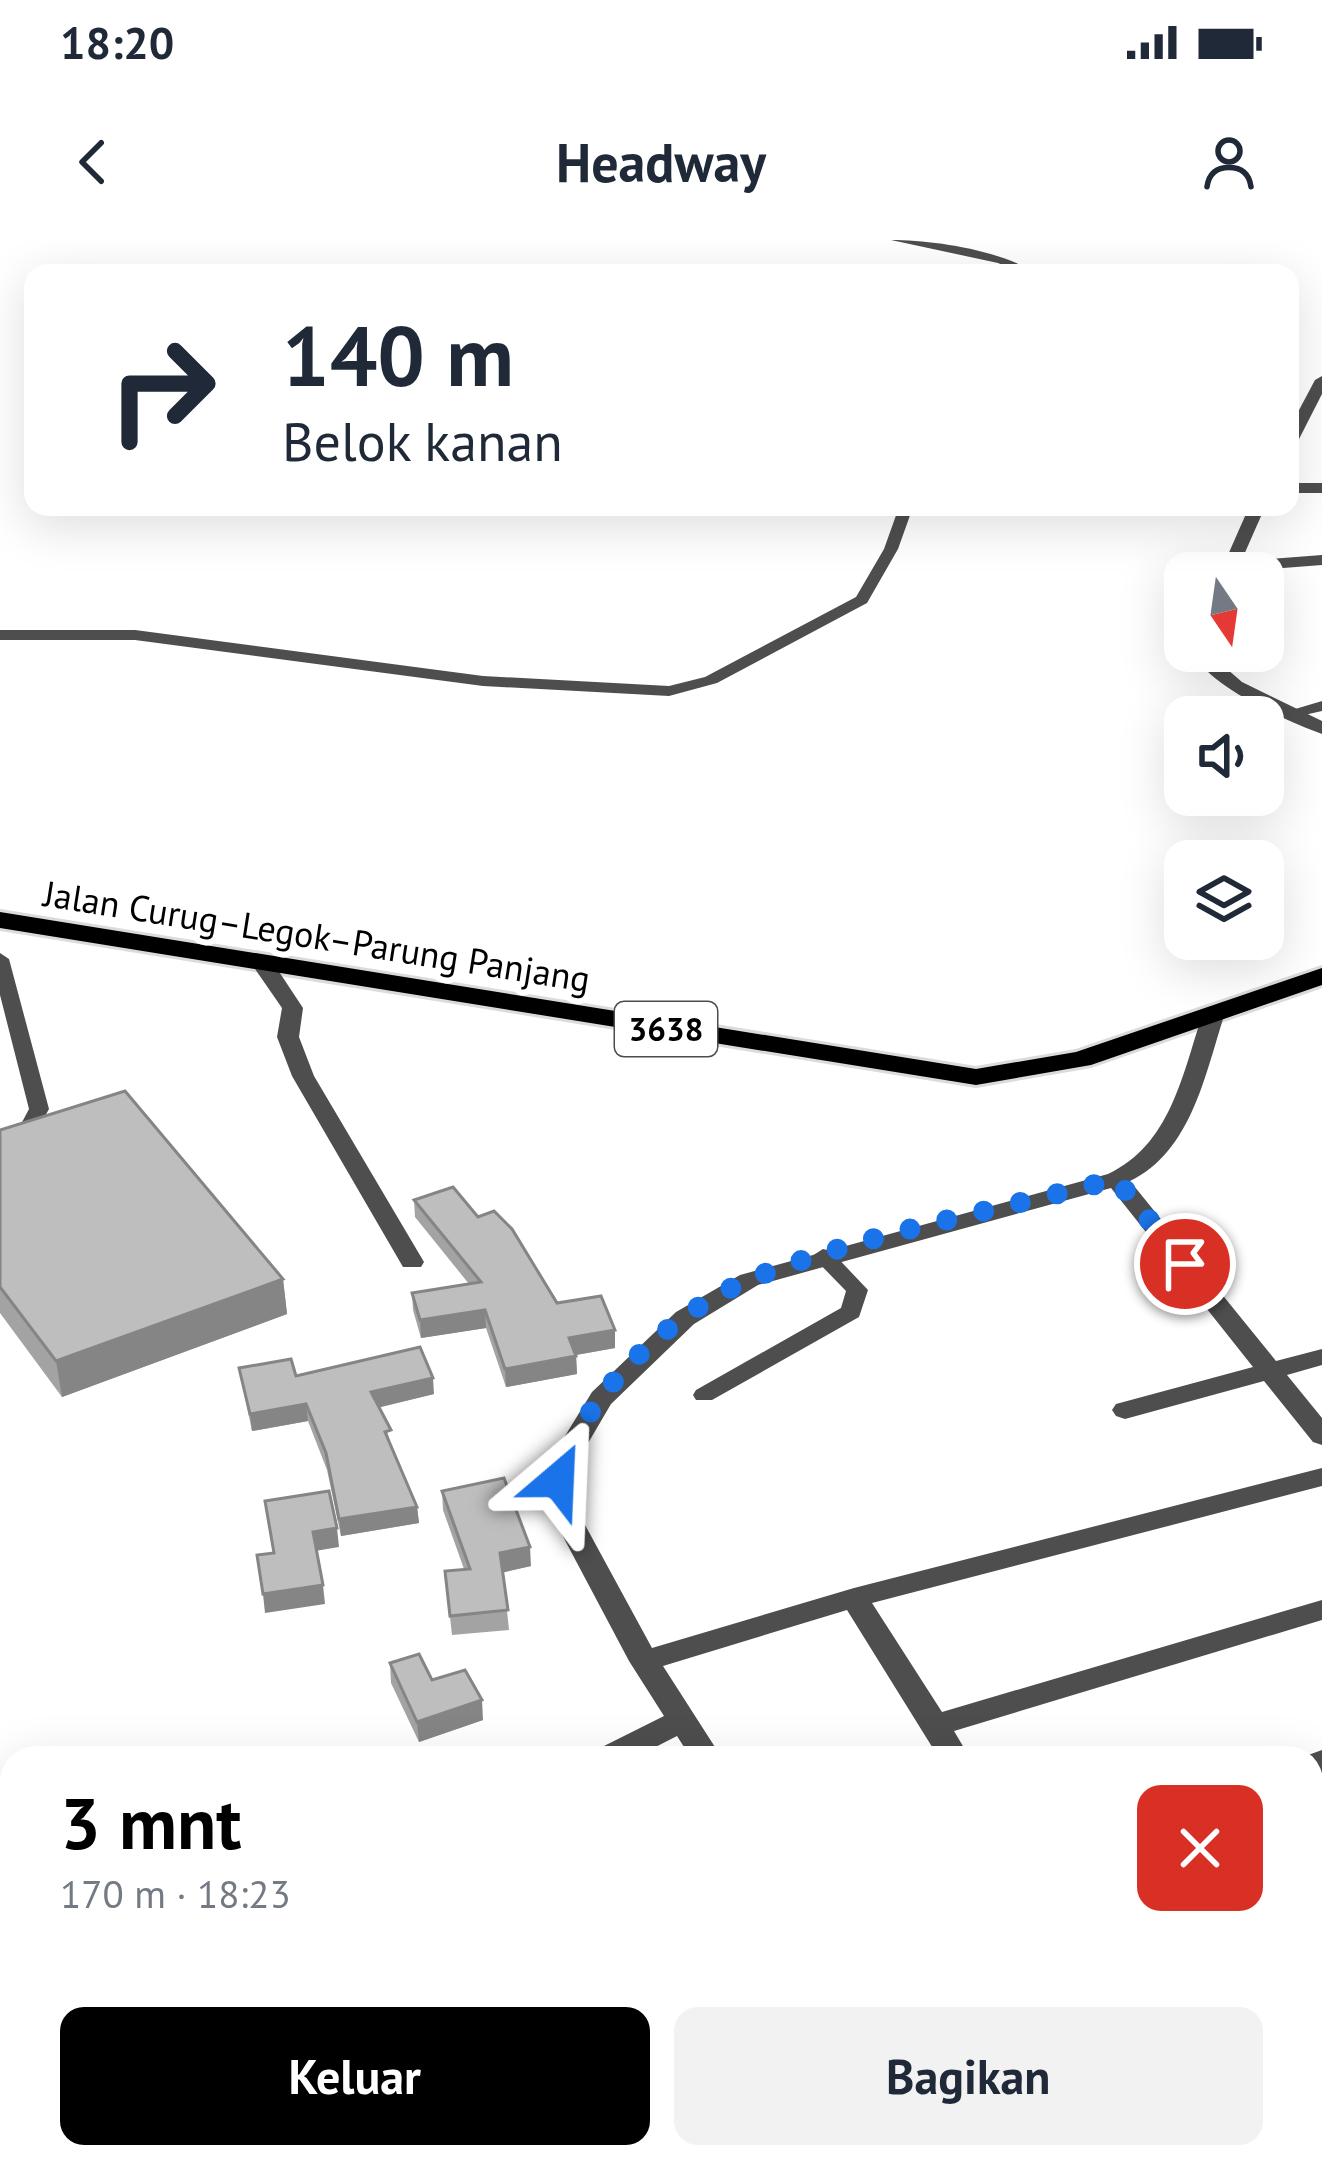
<!DOCTYPE html>
<html lang="id">
<head>
<meta charset="utf-8">
<style>
  body { margin:0; font-family:"PT Sans",sans-serif; background:#f2f2f3; color:#1f2937; height:100vh; display:flex; flex-direction:column; font-size:45px; white-space:nowrap }
  * { box-sizing:border-box; margin:0 }
  p { font-size:39px; color:#747a83 }
  .icon { flex:none; width:66px; height:66px; fill:none; stroke:currentColor; stroke-width:2; stroke-linecap:round; stroke-linejoin:round }
  .map { position:relative; flex:1; overflow:hidden }
  .panel { position:absolute; left:0px; top:1506px; width:1323px; height:423px; display:flex; flex-direction:column; background:#fff; border-radius:36px 36px 0 0; box-shadow:0 12px 48px #0002 }
  .panel>* { flex:none }
  .top-card { position:absolute; left:24px; top:24px; width:1275px; height:252px; border-radius:24px; box-shadow:0 12px 48px #0002; background:#fff; color:#1f2937; overflow:hidden }
  .needle { width:78px; rotate:167deg }
  .buttons { position:absolute; left:1164px; top:312px; display:grid; gap:24px }
  .buttons a { display:grid; place-items:center; width:120px; height:120px; border-radius:24px; background:#fff; box-shadow:0 12px 48px #0002; font-size:60px }
  .pin { position:absolute; display:grid; place-items:center; width:102px; height:102px; color:#fff; margin:-51px; border:6px solid #fff; border-radius:50%; box-shadow:0 3px 12px #0007 }
  .me { position:absolute; width:132px; margin:-66px; rotate:26deg; stroke-linejoin:round; filter:drop-shadow(0 0 9px #0008) }
  .turn { display:flex; align-items:center; gap:42px; height:252px; padding:0 60px; font-size:54px }
  .turn .icon { width:156px; height:156px; stroke-width:2.5 }
  .turn b { display:block; font-size:84px; line-height:102px }
  .round { display:grid; place-items:center; flex:none; width:126px; height:126px; border-radius:24px; background:#f2f2f3 }
  .head { display:flex; align-items:center; justify-content:space-between; height:204px; padding:0 60px }
  h1 { font-size:72px; font-weight:800; line-height:90px; color:#000 }
  .button { display:flex; gap:24px; margin-top:auto; padding:24px 60px }
  .button a { flex:1; height:138px; border-radius:24px; background:#000; color:#fff; font-size:48px; font-weight:800; line-height:138px; text-align:center }
  .button a+a { background:#f2f2f3; color:#1f2937 }
  .status { display:flex; justify-content:space-between; align-items:center; height:84px; padding:0 60px; background:#fff; direction:ltr }
  .status svg { height:33px; fill:currentColor }
  header { display:flex; justify-content:space-between; align-items:center; height:156px; padding:0 60px; background:#fff; font-size:54px; font-weight:800 }
  .map>svg:first-child { display:block }
</style>
</head>
<body>
<div class="status"><b>18:20</b><svg viewBox="0 0 49 12"><path d="M0 12V9h3v3zM5 12V6h3v6zM10 12V3h3v9zM15 12V0h3v12zM26 1h20v11H26zM47 4h2v5h-2z"/></svg></div>
<header><svg class="icon" aria-label="back" viewBox="0 0 24 24"><path d="M15 5l-7 7 7 7"/></svg>Headway<svg class="icon" aria-label="person" viewBox="0 0 24 24"><circle cx="12" cy="8" r="4"/><path d="M4 21q1-7 8-7t8 7"/></svg></header>
<div class="map">
<svg width="1322" height="1928" viewBox="0 0 1322 1928">
  <rect width="100%" height="100%" fill="#fff"/>
  <g fill="none" stroke-linecap="round" stroke-linejoin="round">
    <g stroke="#dbdbdb" stroke-width="6">
      <polygon id="primary" points="0,672 976,829 1076,812 1322,728 1322,745 1091,825 976,845 0,688"/>
    </g>
    <g fill="#4e4e4e" fill-rule="evenodd">
      <path d="M891 0C933 0 1000 10 1035 33H1020L998 23Z"/>
      <polygon points="899,267 913,267 898,309 867,363 717,443 669,456 483,446 135,400 0,400 0,390 135,390 483,436 669,446 705,437 856,357 884,309"/>
      <polygon points="0,713 9,719 49,869 35,894 0,913 0,898 20,886 29,869 0,755"/>
      <polygon points="823,1009 831,1011 868,1050 859,1077 712,1160 696,1160 693,1155 696,1150 841,1068 846,1051 812,1016"/>
    </g>
    <g fill="#4e4e4e" fill-rule="evenodd">
      <rect x="1290" y="243" width="32" height="10"/>
      <polygon points="1322,315 1322,325 1231,332 1223,327 1231,322"/>
      <polygon points="1322,461 1322,471 1291,478 1282,473"/>
      <polygon points="264,720 272,721 303,768 299,797 314,836 424,1022 421,1027 403,1027 292,836 277,797 282,768 253,726"/>
      <path d="M1213 769 1224 776C1205 835 1191 912 1130 941L1276 1121 1322 1109V1125L1287 1135 1322 1178V1205L1313 1202 1264 1141 1125 1179 1116 1176 1112 1170 1116 1164 1253 1127 1111 948 758 1045 694 1084 611 1164 577 1222 572 1240 578 1272 652 1408 854 1348 1322 1228V1246L872 1363 942 1472 1322 1360V1380L954 1491 970 1518H939L847 1370 663 1426 722 1518H691L677 1496 634 1518H592L596 1510 664 1476 629 1421 550 1272 544 1240 549 1222 592 1152 676 1072 740 1035 1108 934C1170 905 1182 836 1202 776Z"/>
      <polygon points="1322,1510 1322,1534 1311,1537 1311,1518 1300,1518"/>
      <polygon points="12,1647 12,1673 0,1676 0,1650"/>
      <polygon points="1322,1704 1322,1730 1311,1734 1311,1706"/>
      <polygon points="303,1917 339,1917 342,1928 306,1928"/>
      <polygon points="909,1917 945,1917 949,1928 913,1928"/>
    </g>
    <g fill="#4e4e4e" fill-rule="evenodd">
      <polygon points="1322,136 1322,154 1298,201 1290,206 1290,187 1315,140"/>
      <polygon points="1249,267 1265,267 1236,333 1220,333"/>
      <path d="M1195 411H1213V417L1242 442 1322 481V494C1293 484 1198 442 1195 411Z"/>
    </g>
    <use href="#primary" fill="#000" fill-rule="evenodd"/>
  </g>
  <g fill="#a3a3a3">
    <polygon points="0,890 283,1039 287,1074 62,1157 0,1073"/>
    <polygon points="414,960 557,1063 615,1108 576,1115 577,1134 506,1147 486,1088 421,1098 413,1070 412,1053 469,1044 415,977"/>
    <polygon points="239,1128 434,1154 379,1167 392,1207 417,1267 419,1283 341,1296 327,1230 308,1181 252,1191"/>
    <polygon points="442,1251 531,1326 503,1332 509,1390 452,1395 445,1331 464,1329 443,1270"/>
    <polygon points="390,1423 432,1440 483,1480 419,1502 391,1443"/>
  </g>
  <g fill="#858585">
    <polygon points="283,1039 287,1074 62,1157 56,1121"/>
    <polygon points="485,1070 486,1088 421,1098 420,1080"/>
    <polygon points="615,1090 615,1108 570,1116 569,1098"/>
    <polygon points="576,1116 577,1134 506,1147 505,1129"/>
    <polygon points="433,1138 434,1154 373,1169 371,1152"/>
    <polygon points="306,1164 308,1181 252,1191 250,1174"/>
    <polygon points="417,1267 419,1283 341,1296 339,1279"/>
    <polygon points="337,1288 339,1307 315,1311 313,1292"/>
    <polygon points="530,1307 531,1326 501,1333 500,1313"/>
    <polygon points="323,1345 325,1364 265,1373 263,1354"/>
    <polygon points="482,1460 483,1480 419,1502 417,1482"/>
  </g>
  <g fill="#bebebe" stroke="#858585" stroke-width="3">
    <polygon points="125,851 283,1039 56,1121 0,1047 0,890"/>
    <polygon points="453,947 478,977 494,971 512,989 557,1063 601,1056 615,1090 569,1098 576,1116 505,1129 485,1070 420,1080 412,1053 481,1042 414,960"/>
    <polygon points="420,1107 433,1138 371,1152 391,1190 385,1192 417,1267 339,1279 326,1213 306,1164 250,1174 239,1128 291,1119 296,1136"/>
    <polygon points="504,1238 530,1307 500,1313 508,1370 450,1376 445,1331 470,1329 442,1251"/>
    <polygon points="329,1251 337,1288 313,1292 323,1345 263,1354 257,1315 274,1313 265,1261"/>
    <polygon points="419,1414 432,1440 465,1430 482,1460 417,1482 390,1423"/>
  </g>
  <g fill="none" stroke-linecap="round" stroke-linejoin="round">
    <path stroke="#1a73e8" stroke-width="21" stroke-dasharray="0 37.8" d="M558 1240C582 1155 671 1072 751 1039 862 994 999 970 1116 939L1185 1024"/>
  </g>
  <g text-anchor="middle" stroke-width="12" stroke-linejoin="round" paint-order="stroke">
    <rect fill="#fff" stroke="#4c4c4c" stroke-width="3" x="615" y="762" width="102" height="54" rx="9"/>
    <g font-size="33" font-weight="bold" fill="#000">
      <text x="666" y="801">3638</text>
    </g>
    <g font-size="36" fill="#000" stroke="#fff">
      <text transform="translate(317 696) rotate(9)" y="13">Jalan Curug–Legok–Parung Panjang</text>
    </g>
  </g>
</svg>
<div class="buttons">
<a><svg class="needle" viewBox="-14 -14 28 28"><path d="M0-13l5 13h-10z" fill="#e53935"/><path d="M0 13l5-13h-10z" fill="#747a83"/></svg></a>
<a><svg class="icon" aria-label="sound" viewBox="0 0 24 24"><path d="M4 9h4l5-4v14l-5-4H4zM17 9q2 3 0 6"/></svg></a>
<a><svg class="icon" aria-label="layers" viewBox="0 0 24 24"><path d="M12 4l9 5-9 5-9-5zM3 14l9 5 9-5"/></svg></a>
</div>
<div class="pin" style="left:1185px;top:1024px;background:#d93025"><svg class="icon" aria-label="arrive" viewBox="0 0 24 24"><path d="M6 21V4h12l-3 4 3 4H6"/></svg></div>
<svg class="me" style="left:558px;top:1240px" viewBox="-20 -20 40 40"><path d="M0-17L14 15 0 8-14 15z" fill="#1a73e8" stroke="#fff" stroke-width="4"/></svg>
<div class="top-card">
<div class="turn"><svg class="icon" aria-label="right" viewBox="0 0 24 24"><path d="M7 20v-9h11M14 6l5 5-5 5"/></svg><div><b>140 m</b>Belok kanan</div></div>
</div>
<section class="panel">
<div class="head"><div><h1>3 mnt</h1><p>170 m · 18:23</p></div><a class="round" style="background:#d93025;color:#fff"><svg class="icon" aria-label="close" viewBox="0 0 24 24"><path d="M6 6l12 12M18 6L6 18"/></svg></a></div>
<div class="button"><a>Keluar</a><a>Bagikan</a></div>
</section>
</div>
</body>
</html>
